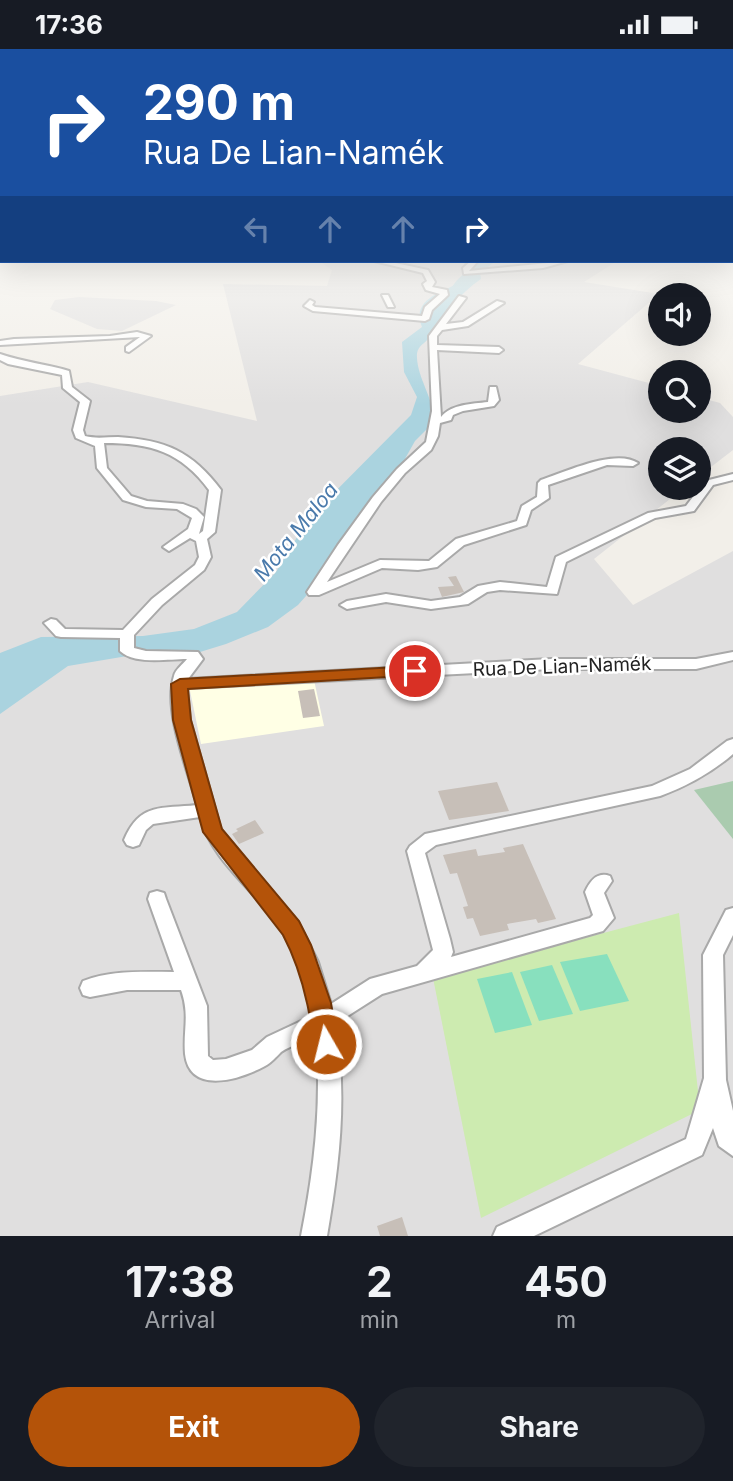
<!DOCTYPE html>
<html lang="en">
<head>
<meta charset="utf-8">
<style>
  body { margin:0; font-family:Inter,sans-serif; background:#20242c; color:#f1f3f6; height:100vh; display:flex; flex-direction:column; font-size:26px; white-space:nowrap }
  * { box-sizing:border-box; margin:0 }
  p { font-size:23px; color:#9ea1a6 }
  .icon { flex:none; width:38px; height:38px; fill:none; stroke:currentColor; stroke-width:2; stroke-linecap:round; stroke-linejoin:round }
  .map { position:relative; height:1187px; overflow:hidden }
  .sheet { display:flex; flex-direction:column; background:#171b24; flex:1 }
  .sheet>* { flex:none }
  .banner { position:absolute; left:0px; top:0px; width:733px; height:214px; box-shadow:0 7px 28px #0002; background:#1a4fa0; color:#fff; overflow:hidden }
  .tools { position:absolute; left:648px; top:234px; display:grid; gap:14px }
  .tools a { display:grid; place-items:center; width:63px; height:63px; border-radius:50%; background:#171b24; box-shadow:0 7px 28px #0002; font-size:35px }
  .pin { position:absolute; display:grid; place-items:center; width:60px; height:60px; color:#fff; margin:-30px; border:4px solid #fff; border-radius:50%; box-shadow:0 2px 7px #0007 }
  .me { position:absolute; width:77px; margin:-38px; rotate:352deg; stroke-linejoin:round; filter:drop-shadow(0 0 5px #0008) }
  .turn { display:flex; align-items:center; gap:24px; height:147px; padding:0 28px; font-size:32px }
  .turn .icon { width:91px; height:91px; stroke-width:2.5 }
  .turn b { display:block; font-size:49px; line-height:60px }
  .lanes { display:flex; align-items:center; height:66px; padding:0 28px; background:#0003; justify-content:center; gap:35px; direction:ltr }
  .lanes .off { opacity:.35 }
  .eta { display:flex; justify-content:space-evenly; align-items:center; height:119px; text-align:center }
  .eta b { font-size:42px; font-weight:700; line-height:49px }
  .cta { display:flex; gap:14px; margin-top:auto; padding:14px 28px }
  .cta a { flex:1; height:80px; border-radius:42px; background:#b45309; color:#fff; font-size:28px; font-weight:700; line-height:80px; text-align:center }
  .cta a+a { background:#20242c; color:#f1f3f6 }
  .status { display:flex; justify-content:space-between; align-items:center; height:49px; padding:0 35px; background:#171b24; direction:ltr }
  .status svg { height:19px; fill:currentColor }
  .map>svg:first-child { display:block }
</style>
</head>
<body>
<div class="status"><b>17:36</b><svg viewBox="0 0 49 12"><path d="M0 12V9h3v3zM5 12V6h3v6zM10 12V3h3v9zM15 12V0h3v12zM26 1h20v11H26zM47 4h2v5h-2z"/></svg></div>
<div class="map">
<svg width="733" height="1187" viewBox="0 0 733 1187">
  <rect width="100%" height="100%" fill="#f2efe9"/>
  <g fill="#e0dfdf">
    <polygon points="319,212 617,212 584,233 659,245 578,315 660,337 660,362 698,362 698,348 720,354 733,368 733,401 698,428 698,401 660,401 660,439 684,439 594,510 633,556 733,502 733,1187 0,1187 0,347 88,333 257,372 223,235 327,237 332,221"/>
    <polygon points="79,248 156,252 176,256 122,282 97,280 50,260 55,251"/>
  </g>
  <polygon fill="#ffffe5" points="314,631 324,677 201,695 189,637"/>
  <polygon fill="#cdebb0" points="679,864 700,1061 481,1169 433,929"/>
  <polygon fill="#aacbaf" points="733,732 733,790 694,741"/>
  <g fill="#88e0be">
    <polygon points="607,905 629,952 580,962 560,913"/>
    <polygon points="552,916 573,965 539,972 520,923"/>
    <polygon points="512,923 532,976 495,984 477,930"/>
  </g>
  <path fill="#aad3df" d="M465 212H496L480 224 481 230C459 245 444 265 430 287 425 296 416 296 417 309 418 329 432 347 435 372L415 392 397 424 378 440 322 529 298 556 268 578 226 595 200 603H151L68 617 0 665V604L41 588 143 587 194 580 237 563 276 523 308 470 411 366 417 348 404 323 402 293 422 278C410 248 446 243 466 230L462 221Z"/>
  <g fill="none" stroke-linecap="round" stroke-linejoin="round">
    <path fill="#aad3df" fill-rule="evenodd" d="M484 212H494L469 229 453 253H447C448 235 468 219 484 212Z"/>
  </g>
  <g fill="#c7bfb8">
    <polygon points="456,527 464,543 442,548 438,538 454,537 448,528"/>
    <polygon points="314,640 320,667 303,669 298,642"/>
    <polygon points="497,733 509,762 449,771 438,742"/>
    <polygon points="255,771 264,784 239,795 232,785 238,782 236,780"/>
    <polygon points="523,795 556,870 538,874 536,870 507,875 509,881 480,887 473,869 467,870 463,858 468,857 457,824 450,825 443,806 476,800 478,807 505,803 503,799"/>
    <polygon points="402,1168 408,1187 380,1187 377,1177"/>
  </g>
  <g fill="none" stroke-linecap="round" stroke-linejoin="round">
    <g stroke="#a9a9a9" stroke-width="4">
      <g id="minor">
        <polygon points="374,212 386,212 428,221 435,233 432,238 447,241 448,246 432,261 429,270 425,272 313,262 304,257 310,251 314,253 312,256 315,258 422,267 425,258 440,245 426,241 423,235 427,232 423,224"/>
        <polygon points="471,212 478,212 469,222 568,212 543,219 464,225 463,219"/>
        <polygon points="382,246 388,246 394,258 388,258"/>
        <path d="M459 247 466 249 446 275 463 273 497 252 504 254 468 277 442 281 437 287V296L499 298 503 301 499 304 437 301 441 368C451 355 472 355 488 353L490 338H496L499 351 494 357 463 362 453 366 451 371 440 374 438 387 431 401 405 424 381 453 327 533 380 511 429 512 456 490 517 472 522 457 537 448 538 434 541 431C565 423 616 399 638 414L633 417 607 416 548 436 549 449 531 461 526 476 464 496 437 518 418 521 382 519 319 546H309L307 543 338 496 373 448 397 420 426 393 432 362 429 287Z"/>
        <polygon points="137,283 151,287 129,303 126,302 126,298 140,288 0,296 0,292 14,290 110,287"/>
        <path d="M0 305C23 313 46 315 69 322L72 338 90 352 83 381 85 387C96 390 107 388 118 388 165 391 192 402 221 441L215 483 207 490 211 508 204 521 162 556 134 586V599L146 602 198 603 203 610 188 630 551 610H696L733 603V611L696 620H551L187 639 190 671 221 781 298 873 318 913 331 955 370 930 417 917 433 901 407 802 410 797 425 785 652 737 690 720 727 692 733 690V705C711 724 687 737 660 747L436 796 425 804 450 890 453 903 451 908 590 869 593 866 585 843C590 832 597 822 610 827L612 832 604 844 614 869 603 882 596 884 382 945 335 975C348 1045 339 1118 327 1187H301C314 1121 322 1055 316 988 305 993 291 996 281 1003 276 1008 271 1014 265 1017 241 1030 190 1047 185 1005 183 981 190 966 181 941H127L90 948 83 946 80 939 83 932C112 921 143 923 174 923L148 850 150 844 157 842 164 844 166 850 207 957 208 1007 213 1011 226 1010 252 1001 267 988 312 967C307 933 295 899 275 872 250 837 212 811 200 768L153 775 146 781 139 796 133 798 127 796 124 791C140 753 162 760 197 756 188 721 163 662 174 627 175 621 183 615 187 610 168 610 135 616 120 602V589L61 588 56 587 44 574 51 570 56 571 65 580 123 581 152 550 195 516 199 508 196 492 190 489 169 502 163 498 188 480 192 469 177 460 146 458 123 451 97 419 95 397 76 389 73 381 80 353 63 339 62 326 8 315 0 311ZM104 394C151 394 181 403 209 441L203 482 199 485 204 468 196 460 183 455 147 452 131 447 107 419Z"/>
        <polygon points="733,425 733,431 713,436 694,462 655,469 566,513 557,545 500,541 487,543 468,555 431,560 386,553 347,560 340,556 347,552 386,545 431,552 460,548 478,537 500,533 547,538 556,508 648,464 686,457 705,432"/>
        <polygon points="733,859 733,886 723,906 726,1031 733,1062 733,1107 719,1097 713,1079 702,1106 534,1187 493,1187 497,1178 686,1090 704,1029 703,906 726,861"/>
      </g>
    </g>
    <use href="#minor" fill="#fff" fill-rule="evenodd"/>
  </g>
  <linearGradient id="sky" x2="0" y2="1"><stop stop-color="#8fc0e4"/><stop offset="0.53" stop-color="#f9f8f5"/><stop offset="1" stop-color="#f9f8f5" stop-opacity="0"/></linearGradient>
  <rect width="733" height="356" fill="url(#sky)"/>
  <path fill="#b45309" stroke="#753606" stroke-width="2" d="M415 617 424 622 421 626 188 640 191 671 222 780 299 872 311 896 331 954 338 995 335 1003 326 1006 317 1003C311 987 311 970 307 954 302 931 294 907 283 886L203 783 173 671 171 635 180 630Z"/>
  <g text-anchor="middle" stroke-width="5" stroke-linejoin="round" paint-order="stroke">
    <g font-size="19" fill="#222" stroke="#fff">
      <text transform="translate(562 617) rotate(-2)" y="7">Rua De Lian-Namék</text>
    </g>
    <g font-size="21" font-style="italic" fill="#4a7aab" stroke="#fff">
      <text transform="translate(296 483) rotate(-51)" y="7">Mota Maloa</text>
    </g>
  </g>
</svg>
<div class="tools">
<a><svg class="icon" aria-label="sound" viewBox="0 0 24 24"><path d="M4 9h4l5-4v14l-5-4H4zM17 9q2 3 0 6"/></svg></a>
<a><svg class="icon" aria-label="search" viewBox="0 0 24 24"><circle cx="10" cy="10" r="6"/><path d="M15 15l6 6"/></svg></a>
<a><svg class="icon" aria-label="layers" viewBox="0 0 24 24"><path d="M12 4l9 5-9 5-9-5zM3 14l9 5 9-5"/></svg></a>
</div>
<div class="pin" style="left:415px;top:622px;background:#d93025"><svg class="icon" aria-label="arrive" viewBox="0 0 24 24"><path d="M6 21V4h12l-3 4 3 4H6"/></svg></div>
<svg class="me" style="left:326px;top:995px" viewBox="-20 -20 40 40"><circle r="17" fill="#b45309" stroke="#fff" stroke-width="3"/><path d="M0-11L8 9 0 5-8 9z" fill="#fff"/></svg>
<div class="banner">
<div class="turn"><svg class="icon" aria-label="right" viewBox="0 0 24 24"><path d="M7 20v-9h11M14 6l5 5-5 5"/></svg><div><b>290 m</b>Rua De Lian-Namék</div></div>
<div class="lanes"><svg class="icon off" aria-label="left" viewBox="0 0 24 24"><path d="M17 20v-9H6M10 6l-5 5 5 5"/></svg><svg class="icon off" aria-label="ahead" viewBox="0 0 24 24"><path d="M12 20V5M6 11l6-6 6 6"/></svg><svg class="icon off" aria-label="ahead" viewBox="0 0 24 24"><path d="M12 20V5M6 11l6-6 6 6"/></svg><svg class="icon" aria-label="right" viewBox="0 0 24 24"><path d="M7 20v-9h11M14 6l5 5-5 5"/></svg></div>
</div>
</div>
<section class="sheet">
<div class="eta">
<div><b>17:38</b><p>Arrival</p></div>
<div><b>2</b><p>min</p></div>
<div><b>450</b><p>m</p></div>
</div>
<div class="cta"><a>Exit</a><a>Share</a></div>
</section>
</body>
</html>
